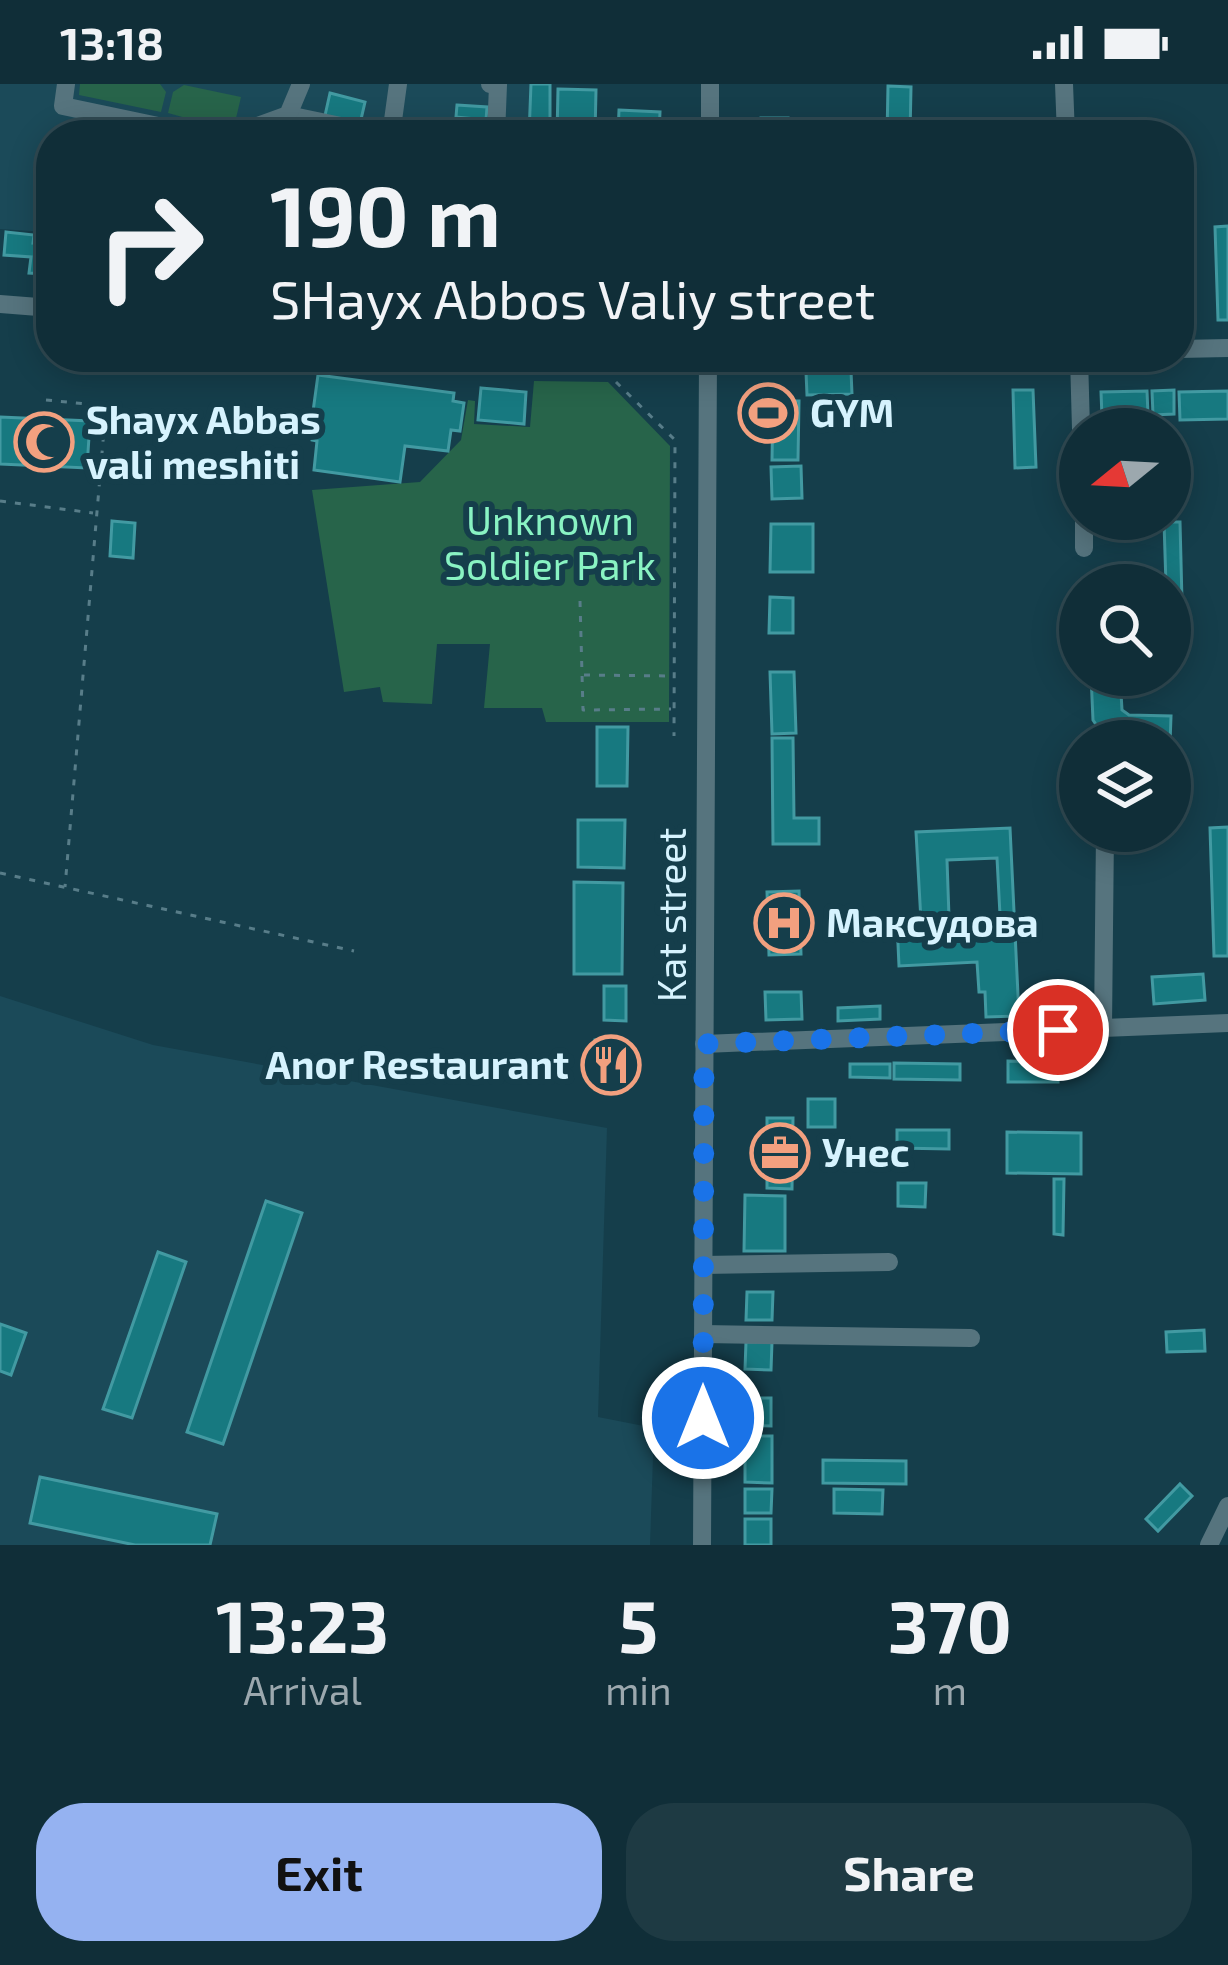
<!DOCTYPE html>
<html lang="en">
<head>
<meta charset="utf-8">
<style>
  body { margin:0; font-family:"Exo 2",sans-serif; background:#1e3a43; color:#f1f3f6; height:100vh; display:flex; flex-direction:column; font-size:45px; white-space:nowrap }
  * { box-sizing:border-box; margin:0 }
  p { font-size:39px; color:#9ca8ae }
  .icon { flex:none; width:66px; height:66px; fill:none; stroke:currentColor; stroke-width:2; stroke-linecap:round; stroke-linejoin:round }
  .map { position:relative; height:1461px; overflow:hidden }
  .side { display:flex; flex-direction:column; background:#102e38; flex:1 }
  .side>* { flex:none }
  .hud { position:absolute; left:36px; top:36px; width:1158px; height:252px; border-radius:48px; box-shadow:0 6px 30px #0003,0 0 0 3px #304a53; background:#102e38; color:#f1f3f6; overflow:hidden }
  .needle { width:78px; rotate:252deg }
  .fabs { position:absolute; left:1059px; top:324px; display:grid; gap:24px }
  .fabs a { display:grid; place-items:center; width:132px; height:132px; border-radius:50%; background:#102e38; box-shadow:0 6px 30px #0003,0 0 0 3px #304a53; font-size:60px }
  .pin { position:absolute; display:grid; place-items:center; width:102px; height:102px; color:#fff; margin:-51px; border:6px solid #fff; border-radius:50%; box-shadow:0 3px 12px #0007 }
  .me { position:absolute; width:132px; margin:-66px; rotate:0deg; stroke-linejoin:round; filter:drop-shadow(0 0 9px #0008) }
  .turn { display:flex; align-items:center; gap:42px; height:252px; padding:0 36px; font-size:54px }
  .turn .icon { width:156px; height:156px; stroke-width:2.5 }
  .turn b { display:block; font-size:84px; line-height:102px }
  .eta { display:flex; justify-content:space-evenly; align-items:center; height:204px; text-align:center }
  .eta b { font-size:72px; font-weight:700; line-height:84px }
  .primary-button { display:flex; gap:24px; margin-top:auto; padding:24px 36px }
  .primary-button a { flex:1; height:138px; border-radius:48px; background:#95b2f1; color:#111; font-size:48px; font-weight:700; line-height:138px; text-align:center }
  .primary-button a+a { background:#1e3a43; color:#f1f3f6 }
  .status { display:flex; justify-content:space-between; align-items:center; height:84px; padding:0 60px; background:#102e38; direction:ltr }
  .status svg { height:33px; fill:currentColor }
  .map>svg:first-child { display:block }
</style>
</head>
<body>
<div class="status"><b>13:18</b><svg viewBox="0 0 49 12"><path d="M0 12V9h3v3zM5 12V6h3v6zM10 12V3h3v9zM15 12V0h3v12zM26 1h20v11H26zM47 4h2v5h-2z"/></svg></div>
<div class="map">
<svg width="1228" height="1461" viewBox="0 0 1228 1461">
  <rect width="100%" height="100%" fill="#153e4b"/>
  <g fill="#1b4a59" fill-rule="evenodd">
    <polygon points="0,0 550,0 550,51 51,51 51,153 47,153 46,148 0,145"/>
    <path d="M0 912 153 961 607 1044 598 1333 654 1344 650 1461H0ZM266 1117 302 1130 223 1360 188 1347Z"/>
  </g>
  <g fill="#27644a">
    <polygon points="80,0 160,0 166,8 161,28 79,11"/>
    <polygon points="184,1 241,13 233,47 168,29 173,8"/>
    <polygon points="534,297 608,298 670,362 669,638 546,638 542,624 484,624 490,560 437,560 432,620 383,618 380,603 344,608 312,406 420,398 461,356 468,316 475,317 474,340 530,343"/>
  </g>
  <g fill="#177980" stroke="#429aa2" stroke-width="3" fill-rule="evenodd">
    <polygon points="531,0 550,0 550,51 529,51"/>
    <polygon points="888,2 911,3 910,51 887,51"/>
    <polygon points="558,5 596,6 595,51 557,51"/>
    <polygon points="330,9 365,18 359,44 324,36"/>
    <polygon points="457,21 487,23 486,36 456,33"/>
    <polygon points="619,26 660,28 659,50 618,49"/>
    <rect x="761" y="34" width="27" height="17"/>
    <polygon points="1228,142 1228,236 1218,236 1215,143"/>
    <polygon points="6,148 34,151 33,159 47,160 45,190 29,189 31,173 4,171"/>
    <polygon points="851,287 852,310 807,311 806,288"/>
    <polygon points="318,291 454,309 453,317 464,319 460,347 451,346 448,367 405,362 400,398 314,386 317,357 312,356 311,342"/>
    <polygon points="481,304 526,308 524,340 478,336"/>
    <polygon points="1013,306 1033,306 1036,383 1015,384"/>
    <polygon points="1174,306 1174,330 1153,331 1152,307"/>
    <polygon points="1147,307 1148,331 1102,333 1101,308"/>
    <polygon points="1228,307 1228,335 1180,336 1179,308"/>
    <polygon points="773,317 799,317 798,376 772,376"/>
    <polygon points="0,333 90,337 87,384 0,380"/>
    <polygon points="801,382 802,414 772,415 771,383"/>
    <polygon points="112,437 135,439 133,474 110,472"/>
    <polygon points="1164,438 1180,438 1182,517 1170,517 1170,501 1166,501"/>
    <polygon points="771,440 813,440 813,488 770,488"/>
    <polygon points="770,513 793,514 793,549 769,549"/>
    <polygon points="770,588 794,588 796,649 772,650"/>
    <polygon points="1091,591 1120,591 1122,626 1129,631 1171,632 1170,660 1107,657 1093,636"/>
    <polygon points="597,643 628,643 627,702 597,702"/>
    <polygon points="772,654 793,654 794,734 819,734 819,760 773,760"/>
    <polygon points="578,736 625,736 624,784 578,783"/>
    <polygon points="1228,743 1228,872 1214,872 1210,744"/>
    <path d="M1010 744 1019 932 986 933 985 908H979L977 878 899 882 897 838 921 837 916 748ZM997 774 1000 831 949 833 947 776Z"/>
    <polygon points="574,798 623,799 622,890 574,890"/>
    <polygon points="799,807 801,870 769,871 767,808"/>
    <polygon points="1203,890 1205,916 1154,920 1152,893"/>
    <polygon points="604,902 626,902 626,937 604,936"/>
    <polygon points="765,908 801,908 802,935 766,936"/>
    <polygon points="880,922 880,935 838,937 838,924"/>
    <polygon points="595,956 627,957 627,1005 595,1005"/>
    <polygon points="1008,977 1058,978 1058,998 1008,998"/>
    <polygon points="894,979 960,980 960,996 894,995"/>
    <polygon points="850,980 890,980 890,994 850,993"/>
    <rect x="808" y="1015" width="27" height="28"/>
    <polygon points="767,1034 793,1034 792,1105 767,1104"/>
    <polygon points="897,1046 949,1046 949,1065 897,1064"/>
    <polygon points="1007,1048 1081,1049 1081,1090 1007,1089"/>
    <polygon points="1054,1095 1064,1095 1063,1151 1054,1150"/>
    <polygon points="898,1099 926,1099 925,1123 898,1122"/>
    <polygon points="745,1111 785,1112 785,1167 744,1167"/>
    <polygon points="266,1117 302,1129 223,1360 187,1348"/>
    <polygon points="158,1168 186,1178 132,1334 103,1325"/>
    <polygon points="747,1208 773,1208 772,1236 746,1236"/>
    <polygon points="0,1240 26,1249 11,1291 0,1287"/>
    <polygon points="1204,1246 1205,1267 1167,1268 1166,1248"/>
    <polygon points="746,1258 772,1258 771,1286 745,1285"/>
    <polygon points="745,1314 771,1314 771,1342 745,1341"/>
    <polygon points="745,1352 772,1352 772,1399 745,1398"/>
    <polygon points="823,1376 906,1377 906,1400 823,1399"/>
    <polygon points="40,1393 217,1430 210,1461 135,1461 30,1439"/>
    <polygon points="1180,1400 1192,1412 1158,1447 1146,1435"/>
    <polygon points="745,1405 772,1405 771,1429 745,1429"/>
    <polygon points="834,1405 883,1406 882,1430 834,1429"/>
    <rect x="745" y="1435" width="26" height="26"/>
  </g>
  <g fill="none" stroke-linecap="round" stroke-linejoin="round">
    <g stroke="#587d89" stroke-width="3" stroke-dasharray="6 9" stroke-linecap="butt">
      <polyline points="616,298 675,356 674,652"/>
      <polyline points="46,316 106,322 65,803"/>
      <polyline points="0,417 93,429"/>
      <polyline points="580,517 583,626 671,625"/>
      <polyline points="584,591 670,592"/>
      <polyline points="0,789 354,867"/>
    </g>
    <g stroke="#56747e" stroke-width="18">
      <polyline points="66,0 63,22 201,51"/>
      <polyline points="490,0 498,1 496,51"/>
      <polyline points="1064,0 1066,51"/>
      <polyline points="288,31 384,51"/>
      <polyline points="233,51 288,31 301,0"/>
      <polyline points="391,51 398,0"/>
      <polyline points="710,51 710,0"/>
      <polyline points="0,220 51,224"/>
      <polyline points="1179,265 1228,264"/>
      <polyline points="611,273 708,281 758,273"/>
      <polyline points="1079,273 1081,345"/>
      <polyline points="1084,435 1084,464"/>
      <polyline points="1103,944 1105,747"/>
      <polyline points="704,960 1228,939"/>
      <polyline points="703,1181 889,1178"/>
      <polyline points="703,1250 971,1254"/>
      <polyline points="702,1461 708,273"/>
      <polyline points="1209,1461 1228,1422"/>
    </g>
  </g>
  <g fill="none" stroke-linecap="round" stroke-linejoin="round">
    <polyline stroke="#1a73e8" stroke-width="21" stroke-dasharray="0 37.8" points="703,1334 704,960 1058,946"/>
  </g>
  <defs>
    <g id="stadium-ring" transform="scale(3)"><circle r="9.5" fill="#153e4b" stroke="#f2a07f" stroke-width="1.5"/><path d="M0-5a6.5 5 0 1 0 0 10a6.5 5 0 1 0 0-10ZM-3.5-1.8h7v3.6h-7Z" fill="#f2a07f"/></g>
    <g id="mosque-ring" transform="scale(3)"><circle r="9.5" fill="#153e4b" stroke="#f2a07f" stroke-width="1.5"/><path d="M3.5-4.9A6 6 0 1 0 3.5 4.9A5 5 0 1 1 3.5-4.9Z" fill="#f2a07f"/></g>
    <g id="hospital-ring" transform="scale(3)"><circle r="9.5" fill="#153e4b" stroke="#f2a07f" stroke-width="1.5"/><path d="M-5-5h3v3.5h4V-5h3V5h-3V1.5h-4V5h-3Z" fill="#f2a07f"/></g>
    <g id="restaurant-ring" transform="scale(3)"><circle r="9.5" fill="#153e4b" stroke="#f2a07f" stroke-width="1.5"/><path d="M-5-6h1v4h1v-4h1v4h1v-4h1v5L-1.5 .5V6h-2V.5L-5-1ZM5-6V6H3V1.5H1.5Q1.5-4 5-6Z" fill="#f2a07f"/></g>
    <g id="office-ring" transform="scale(3)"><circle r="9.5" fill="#153e4b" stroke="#f2a07f" stroke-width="1.5"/><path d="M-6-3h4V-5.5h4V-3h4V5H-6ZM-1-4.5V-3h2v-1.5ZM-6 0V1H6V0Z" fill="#f2a07f"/></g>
  </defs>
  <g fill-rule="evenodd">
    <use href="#stadium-ring" x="768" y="329"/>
    <use href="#mosque-ring" x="44" y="358"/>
    <use href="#hospital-ring" x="784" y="839"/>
    <use href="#restaurant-ring" x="611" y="981"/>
    <use href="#office-ring" x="780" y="1069"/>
  </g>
  <g text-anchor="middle" stroke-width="12" stroke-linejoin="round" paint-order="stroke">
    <g font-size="39" font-weight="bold" fill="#d6f3fe" stroke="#153e4b" text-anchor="start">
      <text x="810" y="343">GYM</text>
      <text x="86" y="350">Shayx Abbas<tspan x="86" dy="45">vali meshiti</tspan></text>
      <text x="826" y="853">Максудова</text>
      <text x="569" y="995" text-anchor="end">Anor Restaurant</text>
      <text x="822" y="1083">Унес</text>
    </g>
    <g font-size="39" fill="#89f3c3" stroke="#153e4b">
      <text x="550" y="451">Unknown<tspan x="550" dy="45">Soldier Park</tspan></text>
    </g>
    <g font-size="39" fill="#d6f3fe" stroke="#153e4b">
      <text transform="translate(672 831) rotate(-90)" y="14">Kat street</text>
    </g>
  </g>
</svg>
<div class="fabs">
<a><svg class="needle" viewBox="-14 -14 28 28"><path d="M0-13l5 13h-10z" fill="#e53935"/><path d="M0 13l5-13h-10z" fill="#9ca8ae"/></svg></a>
<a><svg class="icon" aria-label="search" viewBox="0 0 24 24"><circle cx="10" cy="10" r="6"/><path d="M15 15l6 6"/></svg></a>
<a><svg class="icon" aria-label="layers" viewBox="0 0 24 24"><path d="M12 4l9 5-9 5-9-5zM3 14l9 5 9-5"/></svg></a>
</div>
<div class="pin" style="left:1058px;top:946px;background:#d93025"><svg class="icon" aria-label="arrive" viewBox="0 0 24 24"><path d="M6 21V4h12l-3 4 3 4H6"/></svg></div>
<svg class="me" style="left:703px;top:1334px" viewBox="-20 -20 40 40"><circle r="17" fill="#1a73e8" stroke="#fff" stroke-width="3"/><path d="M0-11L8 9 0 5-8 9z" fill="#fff"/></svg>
<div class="hud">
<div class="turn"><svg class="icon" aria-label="right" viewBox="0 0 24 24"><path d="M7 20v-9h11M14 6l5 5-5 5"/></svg><div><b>190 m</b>SHayx Abbos Valiy street</div></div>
</div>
</div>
<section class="side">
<div class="eta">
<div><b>13:23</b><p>Arrival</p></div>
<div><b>5</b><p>min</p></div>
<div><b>370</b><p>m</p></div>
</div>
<div class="primary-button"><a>Exit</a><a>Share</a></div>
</section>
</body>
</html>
